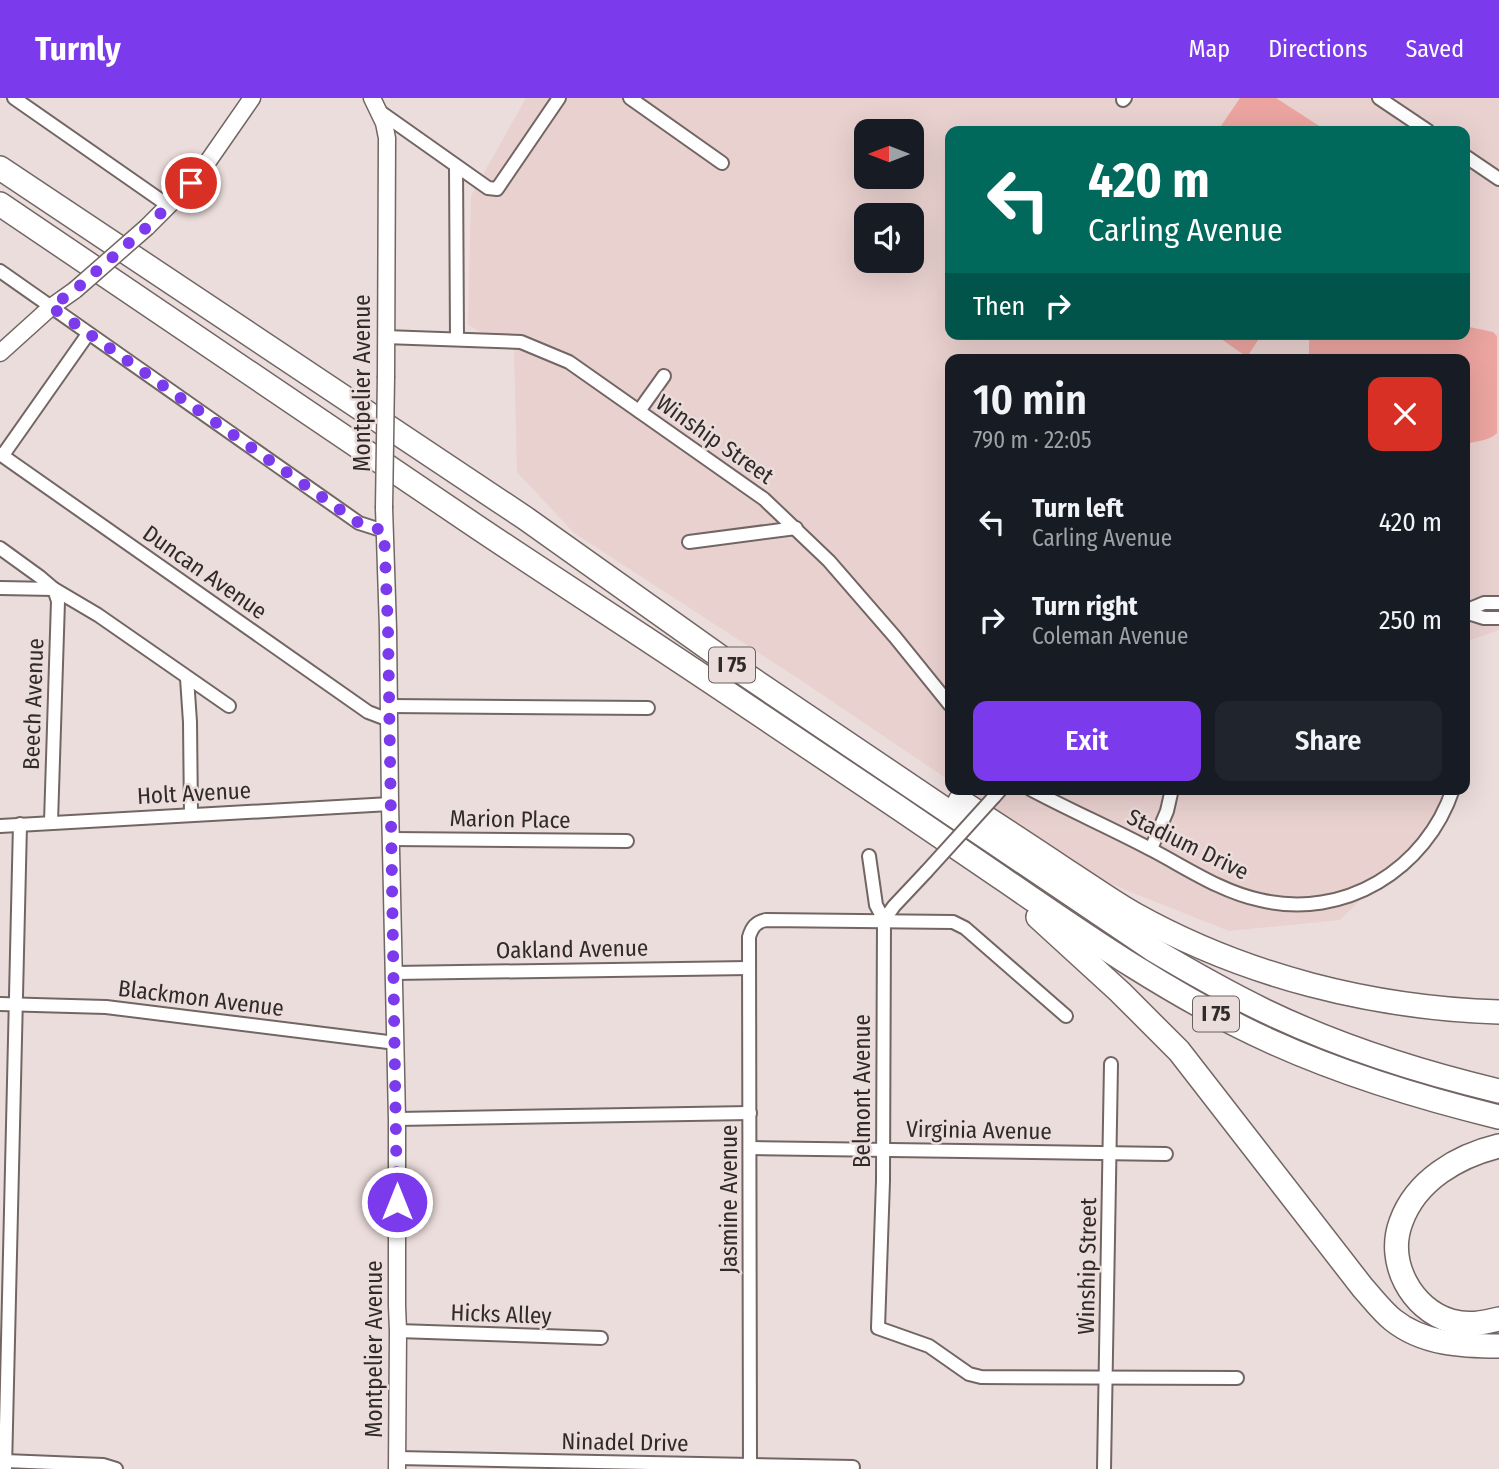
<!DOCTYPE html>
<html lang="en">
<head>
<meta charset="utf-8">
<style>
  body { margin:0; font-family:"Fira Sans Condensed",sans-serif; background:#20242c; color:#f1f3f6; height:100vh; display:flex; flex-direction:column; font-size:26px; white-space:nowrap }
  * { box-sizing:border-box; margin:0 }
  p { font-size:23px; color:#9ea1a6 }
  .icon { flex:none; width:38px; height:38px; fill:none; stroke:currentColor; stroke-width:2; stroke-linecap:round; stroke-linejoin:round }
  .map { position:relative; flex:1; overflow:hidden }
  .panel { position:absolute; left:945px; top:256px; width:525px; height:441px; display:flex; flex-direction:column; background:#171b24; border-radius:14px; box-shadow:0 7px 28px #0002 }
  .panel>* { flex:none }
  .top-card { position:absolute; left:945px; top:28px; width:525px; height:214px; border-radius:14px; box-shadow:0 7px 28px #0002; background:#00695c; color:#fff; overflow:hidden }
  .needle { width:46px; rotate:270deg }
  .tools { position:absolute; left:854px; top:21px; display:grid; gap:14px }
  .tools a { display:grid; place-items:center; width:70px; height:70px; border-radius:14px; background:#171b24; box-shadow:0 7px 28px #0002; font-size:35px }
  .pin { position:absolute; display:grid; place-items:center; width:60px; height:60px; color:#fff; margin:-30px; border:4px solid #fff; border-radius:50%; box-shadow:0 2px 7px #0007 }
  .me { position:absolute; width:77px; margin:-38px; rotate:0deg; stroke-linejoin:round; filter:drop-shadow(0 0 5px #0008) }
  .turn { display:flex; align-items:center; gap:24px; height:147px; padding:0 28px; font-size:32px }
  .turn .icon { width:91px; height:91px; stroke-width:2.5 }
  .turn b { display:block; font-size:49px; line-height:60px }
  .then { display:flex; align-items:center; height:66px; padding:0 28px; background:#0003; gap:14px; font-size:26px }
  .round { display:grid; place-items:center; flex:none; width:74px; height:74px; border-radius:14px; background:#20242c }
  .overview { display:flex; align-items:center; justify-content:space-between; height:119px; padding:0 28px }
  h1 { font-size:42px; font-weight:600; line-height:52px }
  .primary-button { display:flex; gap:14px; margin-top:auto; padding:14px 28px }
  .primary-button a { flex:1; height:80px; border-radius:14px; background:#7c3aed; color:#fff; font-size:28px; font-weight:600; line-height:80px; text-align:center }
  .primary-button a+a { background:#20242c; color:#f1f3f6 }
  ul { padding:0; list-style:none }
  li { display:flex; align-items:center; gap:21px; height:98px; padding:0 28px }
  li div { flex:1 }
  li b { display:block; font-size:26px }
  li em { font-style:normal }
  header { display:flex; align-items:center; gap:42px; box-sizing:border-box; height:98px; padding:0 35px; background:#7c3aed; color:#fff }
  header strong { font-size:33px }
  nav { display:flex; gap:38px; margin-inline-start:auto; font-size:24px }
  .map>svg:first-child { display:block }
</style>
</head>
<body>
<header>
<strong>Turnly</strong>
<nav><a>Map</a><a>Directions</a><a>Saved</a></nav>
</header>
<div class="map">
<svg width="1499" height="1371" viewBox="0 0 1499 1371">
  <rect width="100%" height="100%" fill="#ebdddb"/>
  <g fill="#e9d1cf" fill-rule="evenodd">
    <path d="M526 0H1499V532L1465 544V261H950V683L799 581 574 435 517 374 514 251 468 227 471 98ZM866 33H912V79H866ZM950 33H1465V236H950ZM866 117H912V163H866Z"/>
    <polygon points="962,691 1445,691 1439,711 1405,759 1340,822 1229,833 1108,785"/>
  </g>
  <g fill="#eba49f">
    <polygon points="1240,0 1276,0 1327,33 1229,33 1221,28"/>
    <path d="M1465 228 1493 234 1497 238V335C1489 343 1476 343 1465 346V261H1309V243L1314 236H1465Z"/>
    <polygon points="1214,236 1262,236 1247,259"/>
  </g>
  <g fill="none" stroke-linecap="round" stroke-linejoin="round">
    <g stroke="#726664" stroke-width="16">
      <g id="minor">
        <polyline points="14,0 169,108"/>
        <polyline points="630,0 722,65"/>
        <polyline points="1379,0 1428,33"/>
        <polyline points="1123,2 1125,0"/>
        <polyline points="379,13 488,90 497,91 559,0"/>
        <polyline points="1465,58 1499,81"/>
        <polyline points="456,68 457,241"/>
        <polyline points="0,173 359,425 384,433"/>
        <polyline points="385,239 521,244 569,264 764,401 829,463 895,539 950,607"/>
        <polyline points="639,313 664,278"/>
        <polyline points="0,356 368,614 389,622"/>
        <polyline points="3,357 88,236"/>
        <polyline points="689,444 796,430"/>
        <polyline points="0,450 40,479 54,491 58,503 51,724"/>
        <polyline points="0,490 54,491 98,517 229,608"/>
        <polyline points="1465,513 1484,505 1499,505"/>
        <polyline points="1465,514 1484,520 1499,520"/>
        <polyline points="187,580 190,624 191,717"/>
        <polyline points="389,608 648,610"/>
        <path d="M1030 691C1071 713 1113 731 1154 753 1188 771 1222 794 1260 802 1344 822 1426 772 1453 691"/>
        <polyline points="994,699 1001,691"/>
        <polyline points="0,728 390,706"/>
        <polyline points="391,741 627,743"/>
        <polyline points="1151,751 1167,713 1172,691"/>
        <polyline points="869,758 876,807 884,822 883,1083 878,1230 929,1248 969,1276 981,1279 1237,1280"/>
        <polyline points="884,822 894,808 926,774"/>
        <polyline points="394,875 749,870"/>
        <polyline points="0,906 106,909 396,945"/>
        <polyline points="397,1021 750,1015"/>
        <polyline points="750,1050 1166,1056"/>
        <polyline points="398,1233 601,1240"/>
        <polyline points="397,1360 853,1369"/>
        <polyline points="5,1363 103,1367 116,1371"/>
        <polyline points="5,1371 20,726"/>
        <path d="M750 1371 749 839C752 829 756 824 766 822L953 824 965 830 1066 918"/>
        <polyline points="1104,1371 1111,966"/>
      </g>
    </g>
    <g stroke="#726664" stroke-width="19">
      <g id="tertiary">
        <polyline points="372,0 384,25 387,40 386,278"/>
        <polyline points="147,129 191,85 209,62 252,0"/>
        <polyline points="0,255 51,209 75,192"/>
        <polyline points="384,410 388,531 390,706 397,1021 397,1208 398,1233 397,1371"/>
      </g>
    </g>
    <g stroke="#726664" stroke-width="26">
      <g id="motorway">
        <path d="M0 70 525 420 743 575 1152 851C1189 873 1226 894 1265 913 1340 949 1419 974 1499 993"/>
        <path d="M0 106C159 214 318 322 477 429 568 490 660 549 750 610 834 666 917 722 1000 779 1087 839 1175 900 1272 944 1345 977 1421 1000 1499 1019"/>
        <path d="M960 703C996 726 1031 749 1067 773 1089 787 1111 803 1134 816 1245 878 1372 910 1499 914"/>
        <path d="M1038 819 1120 894 1179 953 1363 1190C1373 1201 1382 1213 1393 1222 1423 1246 1462 1248 1499 1248"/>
        <path d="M1499 1048C1458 1058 1416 1082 1401 1124 1386 1164 1411 1211 1451 1223 1468 1228 1483 1225 1499 1221"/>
      </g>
    </g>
    <use href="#minor" stroke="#fff" stroke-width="12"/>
    <use href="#tertiary" stroke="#fff" stroke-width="16"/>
    <use href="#motorway" stroke="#fff" stroke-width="23"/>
    <g stroke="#726664" stroke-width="16" stroke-linecap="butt">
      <polyline id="minor-bridge" points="926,774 994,699"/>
    </g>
    <g stroke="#726664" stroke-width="19" stroke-linecap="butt">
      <g id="tertiary-bridge">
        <polyline points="75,192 147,129"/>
        <polyline points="384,410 386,278"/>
      </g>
    </g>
    <use href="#minor-bridge" stroke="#fff" stroke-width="12"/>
    <use href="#tertiary-bridge" stroke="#fff" stroke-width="16"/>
  </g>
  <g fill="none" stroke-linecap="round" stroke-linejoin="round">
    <polyline stroke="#7c3aed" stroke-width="12" stroke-dasharray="0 21.6" points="191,85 147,129 75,192 51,209 359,425 384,433 388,531 397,1104"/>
  </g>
  <g text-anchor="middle" stroke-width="5" stroke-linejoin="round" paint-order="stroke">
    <g fill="#ebdddb" stroke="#68605e" stroke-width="2">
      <rect x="709" y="549.5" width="46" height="35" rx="5"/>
      <rect x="1193" y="898.5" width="46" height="35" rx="5"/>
    </g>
    <g font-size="21" font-weight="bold" fill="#302a29">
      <text x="732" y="574">I 75</text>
      <text x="1216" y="923">I 75</text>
    </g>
    <g font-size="23" fill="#302a29" stroke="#ebdddb">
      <text transform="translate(362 285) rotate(-90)" y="8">Montpelier Avenue</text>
      <text transform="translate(715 341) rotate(35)" y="8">Winship Street</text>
      <text transform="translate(205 474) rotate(35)" y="8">Duncan Avenue</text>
      <text transform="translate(33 606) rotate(-88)" y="8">Beech Avenue</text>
      <text transform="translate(194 695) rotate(-3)" y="8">Holt Avenue</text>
      <text transform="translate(510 721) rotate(1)" y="8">Marion Place</text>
      <text transform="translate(1188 746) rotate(26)" y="8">Stadium Drive</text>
      <text transform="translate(572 851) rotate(-1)" y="8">Oakland Avenue</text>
      <text transform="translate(201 900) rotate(7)" y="8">Blackmon Avenue</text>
      <text transform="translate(862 993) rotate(-90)" y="8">Belmont Avenue</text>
      <text transform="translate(979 1032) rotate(1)" y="8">Virginia Avenue</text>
      <text transform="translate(729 1101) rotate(-90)" y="8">Jasmine Avenue</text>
      <text transform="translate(1087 1168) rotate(-89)" y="8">Winship Street</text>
      <text transform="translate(501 1216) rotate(2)" y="8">Hicks Alley</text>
      <text transform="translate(374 1251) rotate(-90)" y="8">Montpelier Avenue</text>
      <text transform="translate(625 1344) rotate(1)" y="8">Ninadel Drive</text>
    </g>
  </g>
</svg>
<div class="tools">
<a><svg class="needle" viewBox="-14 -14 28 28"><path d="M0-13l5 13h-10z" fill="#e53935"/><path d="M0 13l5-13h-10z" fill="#9ea1a6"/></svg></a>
<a><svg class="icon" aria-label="sound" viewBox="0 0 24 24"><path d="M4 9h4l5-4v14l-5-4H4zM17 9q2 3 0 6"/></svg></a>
</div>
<div class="pin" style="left:191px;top:85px;background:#d93025"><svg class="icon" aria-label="arrive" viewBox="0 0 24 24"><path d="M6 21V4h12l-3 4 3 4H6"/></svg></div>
<svg class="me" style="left:397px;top:1104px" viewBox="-20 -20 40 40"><circle r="17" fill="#7c3aed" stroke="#fff" stroke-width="3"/><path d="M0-11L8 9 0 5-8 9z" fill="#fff"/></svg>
<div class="top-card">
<div class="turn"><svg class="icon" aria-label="left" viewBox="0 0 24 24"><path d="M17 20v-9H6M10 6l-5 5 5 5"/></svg><div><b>420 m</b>Carling Avenue</div></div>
<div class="then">Then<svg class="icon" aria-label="right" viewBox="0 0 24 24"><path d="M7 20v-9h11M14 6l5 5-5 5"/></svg></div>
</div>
<section class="panel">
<div class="overview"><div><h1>10 min</h1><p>790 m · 22:05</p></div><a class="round" style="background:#d93025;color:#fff"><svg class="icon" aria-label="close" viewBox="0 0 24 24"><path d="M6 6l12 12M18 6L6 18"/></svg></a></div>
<ul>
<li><svg class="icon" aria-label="left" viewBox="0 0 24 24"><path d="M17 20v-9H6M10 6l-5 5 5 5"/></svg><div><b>Turn left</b><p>Carling Avenue</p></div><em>420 m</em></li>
<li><svg class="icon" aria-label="right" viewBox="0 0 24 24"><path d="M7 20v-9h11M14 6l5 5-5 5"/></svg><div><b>Turn right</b><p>Coleman Avenue</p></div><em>250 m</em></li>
</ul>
<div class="primary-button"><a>Exit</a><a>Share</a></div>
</section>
</div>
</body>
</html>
